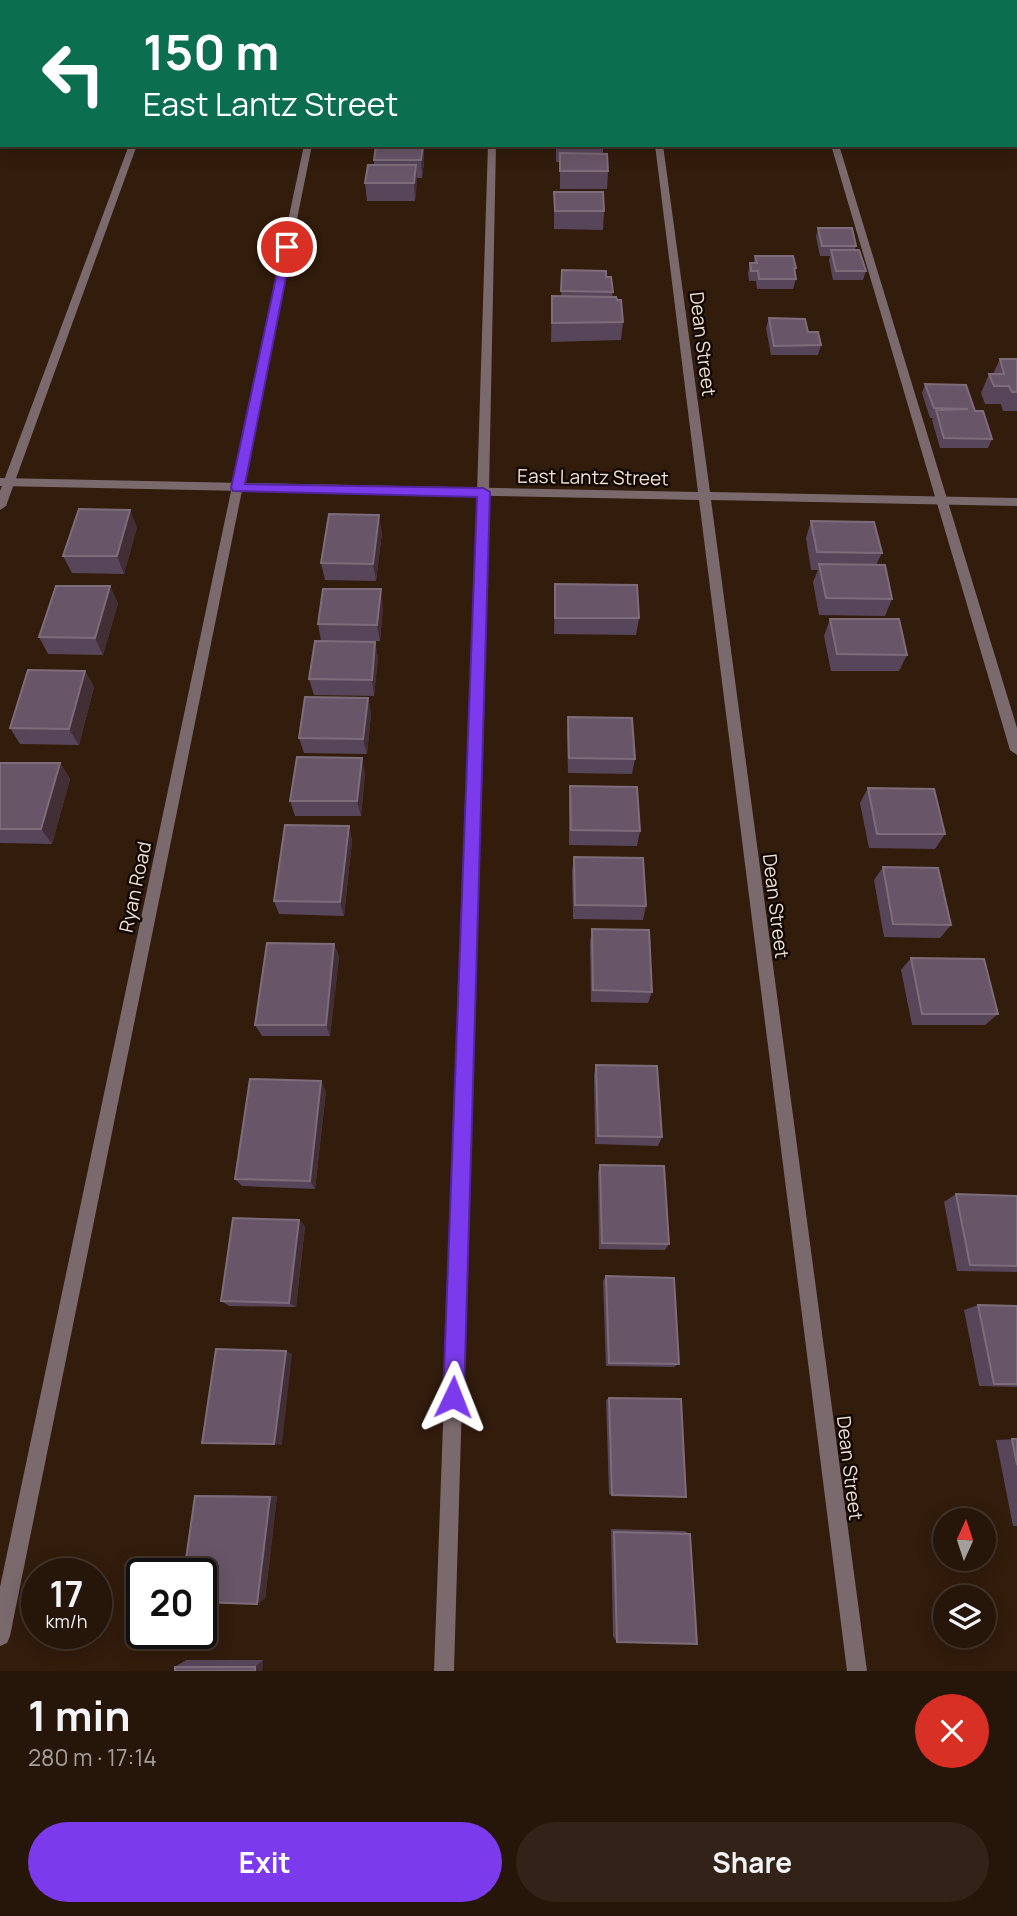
<!DOCTYPE html>
<html lang="en">
<head>
<meta charset="utf-8">
<style>
  body { margin:0; font-family:Manrope,sans-serif; background:#322217; color:#f1f3f6; height:100vh; display:flex; flex-direction:column; font-size:26px; white-space:nowrap }
  * { box-sizing:border-box; margin:0 }
  p { font-size:23px; color:#a49f9c }
  .icon { flex:none; width:38px; height:38px; fill:none; stroke:currentColor; stroke-width:2; stroke-linecap:round; stroke-linejoin:round }
  .map { position:relative; height:1671px; overflow:hidden }
  .details { display:flex; flex-direction:column; background:#261509; flex:1 }
  .details>* { flex:none }
  .banner { position:absolute; left:0px; top:0px; width:1018px; height:147px; box-shadow:0 4px 18px #0003,0 0 0 2px #42342a; background:#0b6e4f; color:#fff; overflow:hidden }
  .needle { width:46px; rotate:3deg }
  .fabs { position:absolute; left:933px; top:1508px; display:grid; gap:14px }
  .fabs a { display:grid; place-items:center; width:63px; height:63px; border-radius:50%; background:#261509; box-shadow:0 4px 18px #0003,0 0 0 2px #42342a; font-size:35px }
  .speed { position:absolute; left:21px; top:1558px; display:flex; gap:14px; font-size:35px; font-weight:700; text-align:center }
  .speed>* { display:grid; place-content:center; width:91px; height:91px; border-radius:50%; background:#261509; box-shadow:0 4px 18px #0003,0 0 0 2px #42342a; line-height:1 }
  .speed small { font-size:18px; font-weight:400 }
  .speed .limit { border:4px solid #111; border-radius:10px; background:#fff; color:#111 }
  .pin { position:absolute; display:grid; place-items:center; width:60px; height:60px; color:#fff; margin:-30px; border:4px solid #fff; border-radius:50%; box-shadow:0 2px 7px #0007 }
  .me { position:absolute; width:77px; margin:-38px; rotate:2deg; stroke-linejoin:round; filter:drop-shadow(0 0 5px #0008) }
  .turn { display:flex; align-items:center; gap:24px; height:147px; padding:0 28px; font-size:32px }
  .turn .icon { width:91px; height:91px; stroke-width:2.5 }
  .turn b { display:block; font-size:49px; line-height:60px }
  .round { display:grid; place-items:center; flex:none; width:74px; height:74px; border-radius:37px; background:#322217 }
  .head { display:flex; align-items:center; justify-content:space-between; height:119px; padding:0 28px }
  h1 { font-size:42px; font-weight:700; line-height:52px }
  .button { display:flex; gap:14px; margin-top:auto; padding:14px 28px }
  .button a { flex:1; height:80px; border-radius:42px; background:#7c3aed; color:#fff; font-size:28px; font-weight:700; line-height:80px; text-align:center }
  .button a+a { background:#322217; color:#f1f3f6 }
  .map>svg:first-child { display:block }
</style>
</head>
<body>
<div class="map">
<svg width="1017" height="1671" viewBox="0 0 1017 1671">
  <rect width="100%" height="100%" fill="#321c0c"/>
  <g fill="none" stroke-linecap="round" stroke-linejoin="round">
    <g fill="#7a6a6e" fill-rule="evenodd">
      <polygon points="183,0 191,0 183,2"/>
      <rect x="491" y="0" width="8" height="2"/>
      <rect x="788" y="0" width="8" height="2"/>
      <polygon points="129,145 137,145 6,506 0,510 0,491"/>
      <polygon points="488,145 496,145 489,492 454,1671 434,1671 477,492"/>
      <polygon points="831,145 839,145 1017,728 1017,755 1010,750"/>
    </g>
    <g fill="#7a6a6e" fill-rule="evenodd">
      <polygon points="42,0 50,0 42,2"/>
      <rect x="637" y="0" width="8" height="2"/>
      <rect x="970" y="0" width="8" height="2"/>
      <polygon points="0,80 2,80 0,87"/>
      <polygon points="655,145 663,145 710,492 1017,498 1017,506 711,500 867,1671 847,1671 699,500 0,486 0,478 698,492"/>
    </g>
    <g fill="#7a6a6e" fill-rule="evenodd">
      <polygon points="335,0 343,0 335,2"/>
      <polygon points="304,145 312,145 10,1636 7,1643 0,1646 0,1587"/>
    </g>
  </g>
  <g fill="#57465a">
    <polygon points="548,0 590,0 589,2 548,2"/>
    <polygon points="424,145 424,161 422,178 417,178 415,201 367,201 365,183 374,165 374,160"/>
    <polygon points="556,145 603,145 603,154 608,171 607,189 560,189 560,162 556,162"/>
    <polygon points="554,192 604,211 603,230 554,229"/>
    <polygon points="818,228 856,246 855,250 866,271 863,280 833,280 829,260 830,256 820,256 816,237"/>
    <polygon points="755,256 796,268 795,273 796,279 793,289 757,289 756,281 749,281 748,273 750,263 754,263"/>
    <polygon points="562,270 606,277 613,292 612,297 623,322 621,340 551,342 552,296 561,297"/>
    <polygon points="769,318 808,332 821,345 818,355 771,355 766,328"/>
    <polygon points="1000,359 1017,359 1017,411 1003,411 1001,404 985,404 981,393 989,374 993,374"/>
    <polygon points="925,384 975,411 992,439 988,448 940,448 932,420 933,418 930,418 922,393"/>
    <polygon points="811,521 882,553 876,565 892,599 885,616 819,615 813,582 818,570 811,570 806,538"/>
    <polygon points="137,527 124,574 72,573 63,556"/>
    <polygon points="382,533 376,581 325,580 321,563"/>
    <polygon points="555,584 639,618 636,635 554,634"/>
    <polygon points="118,603 103,655 48,654 39,637"/>
    <polygon points="383,606 380,641 321,641 318,624"/>
    <polygon points="830,619 907,655 899,671 831,671 824,636"/>
    <polygon points="375,642 378,658 374,696 314,695 309,679"/>
    <polygon points="85,671 94,687 79,745 20,744 10,728"/>
    <polygon points="368,698 371,714 367,754 304,753 299,738"/>
    <polygon points="568,717 635,759 632,774 568,773 567,733"/>
    <polygon points="0,763 60,763 70,779 52,844 0,843"/>
    <polygon points="365,773 361,816 295,816 290,801"/>
    <polygon points="570,786 640,831 637,846 569,845 569,801"/>
    <polygon points="868,788 945,834 935,849 869,848 860,803"/>
    <polygon points="349,826 352,841 344,916 279,914 274,901"/>
    <polygon points="574,857 646,906 643,920 573,919 572,871"/>
    <polygon points="883,867 951,925 940,938 884,937 874,880"/>
    <polygon points="592,929 652,992 648,1003 591,1002 590,942"/>
    <polygon points="334,944 339,957 330,1036 262,1036 255,1025"/>
    <polygon points="911,958 998,1014 985,1025 912,1025 901,970"/>
    <polygon points="596,1065 662,1137 658,1146 595,1144 594,1075"/>
    <polygon points="326,1091 315,1189 242,1186 235,1179"/>
    <polygon points="600,1165 669,1244 665,1250 599,1249 598,1173"/>
    <polygon points="956,1194 1017,1196 1017,1272 957,1271 944,1202"/>
    <polygon points="305,1226 296,1307 229,1306 221,1301"/>
    <polygon points="606,1276 679,1364 674,1367 606,1366 603,1281"/>
    <polygon points="978,1305 1017,1306 1017,1387 979,1386 964,1310"/>
    <polygon points="609,1398 612,1495 609,1494 606,1400"/>
    <polygon points="1017,1439 1017,1526 1013,1526 996,1440"/>
    <polygon points="205,1495 277,1496 265,1599 195,1496"/>
    <polygon points="611,1529 684,1531 690,1534 617,1642 613,1636"/>
    <polygon points="186,1660 263,1660 262,1671 175,1671 175,1667"/>
  </g>
  <g fill="#422e35">
    <polygon points="423,145 424,161 422,178 421,160"/>
    <polygon points="416,165 417,183 415,201 414,183"/>
    <polygon points="130,510 137,527 124,574 117,556"/>
    <polygon points="379,515 382,533 376,581 373,564"/>
    <polygon points="110,586 118,603 103,655 95,638"/>
    <polygon points="381,589 383,606 380,641 377,625"/>
    <polygon points="375,642 378,658 374,696 372,680"/>
    <polygon points="85,671 94,687 79,745 69,729"/>
    <polygon points="368,698 371,714 367,754 363,739"/>
    <polygon points="362,758 365,773 361,816 357,801"/>
    <polygon points="60,763 70,779 52,844 41,829"/>
    <polygon points="349,826 352,841 344,916 340,902"/>
    <polygon points="334,944 339,957 330,1036 326,1025"/>
    <polygon points="321,1081 326,1091 315,1189 310,1181"/>
    <polygon points="299,1220 305,1226 296,1307 289,1303"/>
    <polygon points="286,1351 292,1354 282,1445 274,1444"/>
    <polygon points="277,1496 265,1599 257,1604 270,1497"/>
    <polygon points="263,1660 262,1671 255,1671 255,1667"/>
  </g>
  <g fill="#685668" stroke="#7d6c79" stroke-width="2">
    <polygon points="376,145 423,145 421,160 374,160"/>
    <polygon points="560,153 607,154 608,171 560,171"/>
    <polygon points="368,165 416,165 414,183 365,183"/>
    <polygon points="554,192 603,192 604,211 555,211"/>
    <polygon points="818,228 852,228 856,246 822,246"/>
    <polygon points="831,250 859,250 866,271 836,271"/>
    <polygon points="755,256 793,256 796,268 794,268 796,279 759,279 758,271 751,271 750,263 757,263"/>
    <polygon points="562,270 606,271 606,277 611,277 613,292 561,291"/>
    <polygon points="552,296 616,297 617,300 621,300 623,322 552,323"/>
    <polygon points="769,318 805,319 808,332 818,332 821,345 774,346"/>
    <polygon points="1000,359 1017,359 1017,392 1012,392 1009,386 994,386 989,374 1004,374"/>
    <polygon points="925,384 966,385 975,411 983,411 992,439 944,438 936,410 968,409 934,408"/>
    <polygon points="79,509 130,510 117,556 63,556"/>
    <polygon points="329,514 379,515 373,564 321,563"/>
    <polygon points="811,521 874,522 882,553 817,552"/>
    <polygon points="819,564 885,565 892,599 826,598"/>
    <polygon points="555,584 637,585 639,618 555,618"/>
    <polygon points="56,586 110,586 95,638 39,637"/>
    <polygon points="323,589 381,589 377,625 318,624"/>
    <polygon points="830,619 899,619 907,655 837,654"/>
    <polygon points="315,641 375,642 372,680 309,679"/>
    <polygon points="28,670 85,671 69,729 10,728"/>
    <polygon points="305,697 368,698 363,739 299,738"/>
    <polygon points="568,717 632,718 635,759 569,758"/>
    <polygon points="297,757 362,758 357,801 290,801"/>
    <polygon points="0,763 60,763 41,829 0,829"/>
    <polygon points="570,786 637,787 640,831 571,830"/>
    <polygon points="868,788 934,789 945,834 877,834"/>
    <polygon points="285,825 349,826 340,902 274,901"/>
    <polygon points="574,857 643,858 646,906 575,905"/>
    <polygon points="883,867 938,868 951,925 893,924"/>
    <polygon points="592,929 649,930 652,992 593,990"/>
    <polygon points="267,943 334,944 326,1025 255,1025"/>
    <polygon points="911,958 984,959 998,1014 922,1014"/>
    <polygon points="596,1065 657,1066 662,1137 598,1136"/>
    <polygon points="250,1079 321,1081 310,1181 235,1179"/>
    <polygon points="600,1165 664,1166 669,1244 602,1243"/>
    <polygon points="956,1194 1017,1196 1017,1266 970,1265"/>
    <polygon points="233,1218 299,1220 289,1303 221,1301"/>
    <polygon points="606,1276 674,1278 679,1364 609,1363"/>
    <polygon points="978,1305 1017,1306 1017,1384 994,1384"/>
    <polygon points="216,1349 286,1351 274,1444 202,1443"/>
    <polygon points="609,1398 681,1399 686,1497 612,1495"/>
    <polygon points="1012,1439 1017,1439 1017,1465"/>
    <polygon points="195,1496 270,1497 257,1604 201,1602 201,1573 184,1573"/>
    <polygon points="614,1532 690,1534 697,1644 617,1642"/>
    <rect x="175" y="1667" width="80" height="4"/>
  </g>
  <polygon fill="#7c3aed" stroke="#51269a" stroke-width="2" points="283,245 292,247 245,484 483,488 490,492 464,1397 461,1404 453,1407 446,1404 443,1397 477,497 233,491 231,488"/>
  <g text-anchor="middle" stroke-width="5" stroke-linejoin="round" paint-order="stroke">
    <g font-size="19" fill="#f0e1d6" stroke="#130904">
      <text transform="translate(703 344) rotate(83)" y="7">Dean Street</text>
      <text transform="translate(593 477) rotate(1)" y="7">East Lantz Street</text>
      <text transform="translate(135 887) rotate(-78)" y="7">Ryan Road</text>
      <text transform="translate(776 906) rotate(83)" y="7">Dean Street</text>
      <text transform="translate(850 1468) rotate(83)" y="7">Dean Street</text>
    </g>
  </g>
</svg>
<div class="fabs">
<a><svg class="needle" viewBox="-14 -14 28 28"><path d="M0-13l5 13h-10z" fill="#e53935"/><path d="M0 13l5-13h-10z" fill="#a49f9c"/></svg></a>
<a><svg class="icon" aria-label="layers" viewBox="0 0 24 24"><path d="M12 4l9 5-9 5-9-5zM3 14l9 5 9-5"/></svg></a>
</div>
<div class="speed"><div>17<small>km/h</small></div><div class="limit">20</div></div>
<div class="pin" style="left:287px;top:247px;background:#d93025"><svg class="icon" aria-label="arrive" viewBox="0 0 24 24"><path d="M6 21V4h12l-3 4 3 4H6"/></svg></div>
<svg class="me" style="left:453px;top:1397px" viewBox="-20 -20 40 40"><path d="M0-17L14 15 0 8-14 15z" fill="#7c3aed" stroke="#fff" stroke-width="4"/></svg>
<div class="banner">
<div class="turn"><svg class="icon" aria-label="left" viewBox="0 0 24 24"><path d="M17 20v-9H6M10 6l-5 5 5 5"/></svg><div><b>150 m</b>East Lantz Street</div></div>
</div>
</div>
<section class="details">
<div class="head"><div><h1>1 min</h1><p>280 m · 17:14</p></div><a class="round" style="background:#d93025;color:#fff"><svg class="icon" aria-label="close" viewBox="0 0 24 24"><path d="M6 6l12 12M18 6L6 18"/></svg></a></div>
<div class="button"><a>Exit</a><a>Share</a></div>
</section>
</body>
</html>
